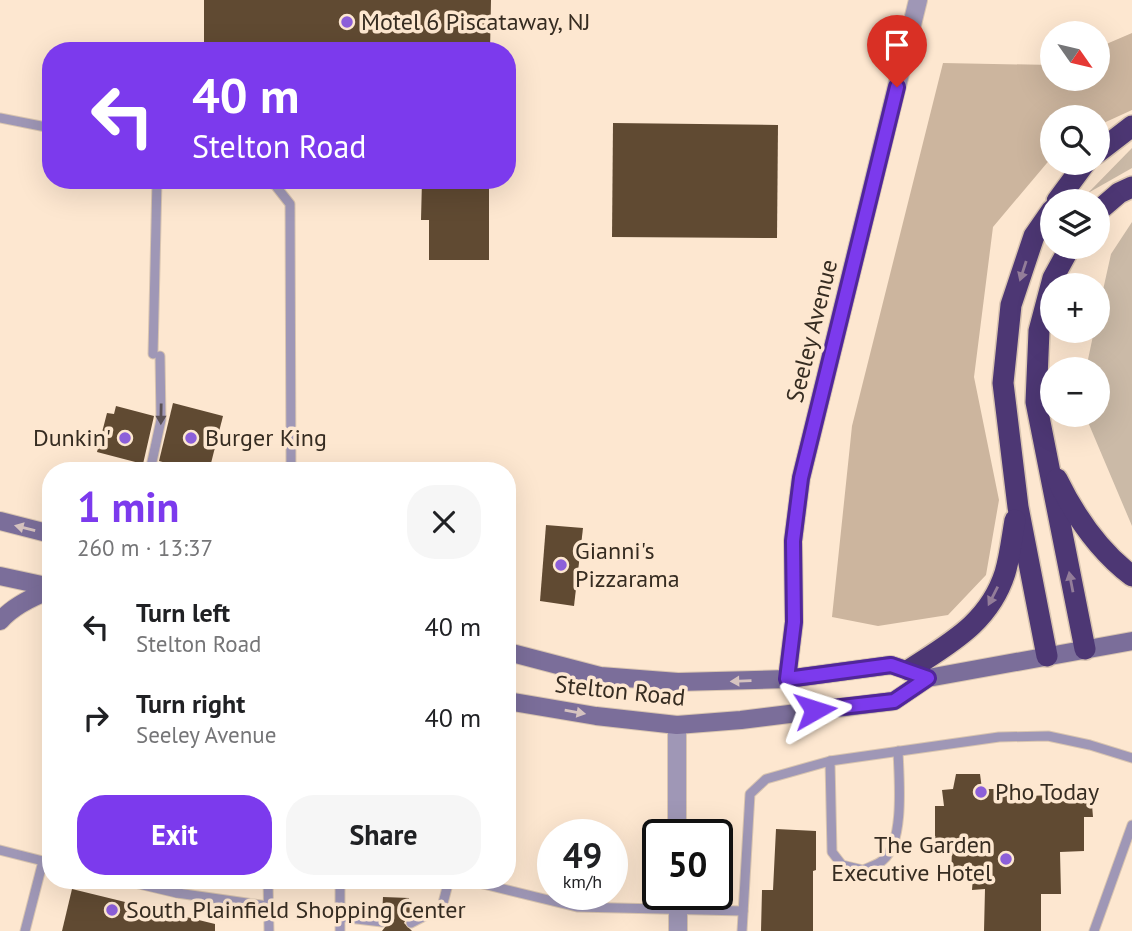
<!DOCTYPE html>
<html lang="en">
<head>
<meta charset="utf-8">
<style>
  body { margin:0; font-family:"PT Sans",sans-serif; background:#f6f6f6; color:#202124; height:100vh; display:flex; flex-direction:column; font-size:26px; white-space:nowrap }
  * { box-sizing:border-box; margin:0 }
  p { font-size:23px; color:#757577 }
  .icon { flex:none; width:38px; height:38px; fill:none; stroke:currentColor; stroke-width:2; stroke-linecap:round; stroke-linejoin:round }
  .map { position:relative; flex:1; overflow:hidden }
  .side { position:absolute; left:42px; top:462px; width:474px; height:427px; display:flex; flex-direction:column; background:#fff; border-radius:28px; box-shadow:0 7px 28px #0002 }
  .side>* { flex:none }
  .banner { position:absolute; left:42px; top:42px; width:474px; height:147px; border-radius:28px; box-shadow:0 7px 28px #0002; background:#7c3aed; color:#fff; overflow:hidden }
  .needle { width:46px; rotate:124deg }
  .tools { position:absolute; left:1040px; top:21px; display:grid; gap:14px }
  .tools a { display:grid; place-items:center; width:70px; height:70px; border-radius:50%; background:#fff; box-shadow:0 7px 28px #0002; font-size:35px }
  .speed { position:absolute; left:537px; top:819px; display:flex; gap:14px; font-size:35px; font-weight:700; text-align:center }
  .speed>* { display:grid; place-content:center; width:91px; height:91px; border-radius:50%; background:#fff; box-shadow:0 7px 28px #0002; line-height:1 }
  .speed small { font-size:18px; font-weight:400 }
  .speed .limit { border:4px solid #111; border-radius:10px; background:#fff; color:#111 }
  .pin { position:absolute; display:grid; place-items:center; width:60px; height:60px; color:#fff; margin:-72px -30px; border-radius:50% 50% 50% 0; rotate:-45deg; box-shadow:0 0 7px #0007 }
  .pin .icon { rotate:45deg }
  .me { position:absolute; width:77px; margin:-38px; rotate:84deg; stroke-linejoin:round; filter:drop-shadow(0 0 5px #0008) }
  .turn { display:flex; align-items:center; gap:24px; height:147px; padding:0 35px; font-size:32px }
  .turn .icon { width:91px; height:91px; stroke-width:2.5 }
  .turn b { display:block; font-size:49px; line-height:60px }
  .round { display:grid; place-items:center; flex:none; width:74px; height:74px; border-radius:28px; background:#f6f6f6 }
  .summary { display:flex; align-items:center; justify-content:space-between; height:119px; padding:0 35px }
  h1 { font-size:42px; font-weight:700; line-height:52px; color:#7c3aed }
  .action { display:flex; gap:14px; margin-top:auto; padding:14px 35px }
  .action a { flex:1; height:80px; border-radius:28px; background:#7c3aed; color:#fff; font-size:28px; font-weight:700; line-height:80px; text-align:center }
  .action a+a { background:#f6f6f6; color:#202124 }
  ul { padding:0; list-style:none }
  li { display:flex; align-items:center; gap:21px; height:91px; padding:0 35px }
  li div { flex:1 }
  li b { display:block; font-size:26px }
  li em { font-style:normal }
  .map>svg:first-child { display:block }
</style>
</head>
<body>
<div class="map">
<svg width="1132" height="931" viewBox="0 0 1132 931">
  <rect width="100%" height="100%" fill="#fde7d0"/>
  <g fill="#cbbaa7">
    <polygon points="1132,148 1132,168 1088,193"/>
    <polygon points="1132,222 1132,526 1085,415 1097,415 1097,369 1086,369 1094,331 1097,331 1097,317 1111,254"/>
  </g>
  <polygon fill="#ccb59e" points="1132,33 1132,110 1097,126 1097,117 1052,117 1052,157 993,227 974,377 999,500 986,575 948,615 878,626 832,617 852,426 943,63 1052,65 1052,79 1097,79 1097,48"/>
  <g fill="#604a32">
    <polygon points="204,0 491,0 490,51 404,51 411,44 204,43"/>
    <polygon points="613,123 778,125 777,238 612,237"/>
    <polygon points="422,180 489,180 489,260 429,260 429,220 421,220"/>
    <polygon points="173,403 223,416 209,471 195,471 159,461"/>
    <polygon points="116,406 154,416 143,464 97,452 107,413 114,414"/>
    <polygon points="546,525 583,528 574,606 540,601"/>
    <polygon points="956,774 980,774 982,789 1009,789 1010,797 1091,793 1093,817 1084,817 1084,851 1060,852 1061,894 1041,894 1041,931 984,931 985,889 972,890 973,877 951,880 952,849 935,851 935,806 944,806 942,790 953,789"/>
    <polygon points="776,829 816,831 816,870 813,871 813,931 761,931 762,890 773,890"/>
    <polygon points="72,889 215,924 215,931 62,931"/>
    <polygon points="383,897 409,898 410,915 406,919 404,923 412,931 382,931 389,922 387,917 382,915"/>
  </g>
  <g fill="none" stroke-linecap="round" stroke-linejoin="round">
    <g stroke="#d9c5b0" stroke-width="11">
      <g id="lane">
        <polyline points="0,118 51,128"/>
        <polyline points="261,180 275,185 290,204 291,471"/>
        <polyline points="153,354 157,180"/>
        <polyline points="150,471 161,420 160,356"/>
        <path d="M830 761 832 852 842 865 863 870C869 867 878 865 883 860 905 842 899 778 898 751"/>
        <polyline points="0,850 43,861"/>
        <polyline points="122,880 177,893 268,906"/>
        <polyline points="268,880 269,931"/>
        <polyline points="467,880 577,907 743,911"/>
        <polyline points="177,893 180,880"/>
        <polyline points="340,917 382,922"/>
        <polyline points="411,923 442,907 449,880"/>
        <polyline points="25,931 43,861 51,863"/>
        <polyline points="340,931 340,880"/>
        <polyline points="742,931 750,794 766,779 830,761 999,737 1048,736 1090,745 1132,758"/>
        <polyline points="1094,931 1132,825"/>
      </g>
    </g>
    <g stroke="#d9c5b0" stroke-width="20">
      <g id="street">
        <polyline points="787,679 794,622 793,541 801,478 918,0"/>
        <polyline points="677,725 677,835"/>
        <polyline points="678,894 678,931"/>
      </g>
    </g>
    <g stroke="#d9c5b0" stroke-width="20">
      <g id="secondary">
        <polyline points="0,521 51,534"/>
        <polyline points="0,576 51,587"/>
        <path d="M0 621C13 606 32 597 51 590"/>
        <polyline points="508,652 600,676 678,682 787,679 891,665 922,675"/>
        <polyline points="508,701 596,716 677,725 741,720 894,701 928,678 1132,641"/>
      </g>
    </g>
    <g stroke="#d9c5b0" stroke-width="24">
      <g id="highway">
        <polyline points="1097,153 1132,126"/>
        <polyline points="1057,201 1085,163"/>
        <polyline points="1097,212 1119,193 1132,187"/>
        <polyline points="1070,247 1053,278 1039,331 1036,402 1085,649"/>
        <path d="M1057 479C1075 516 1099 551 1132 576"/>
        <polyline points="1047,656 1018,507 1003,383 1011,305 1034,236 1052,210"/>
        <path d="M909 670C950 643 989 623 1005 573 1010 556 1012 537 1015 520"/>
      </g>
    </g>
    <use href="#lane" stroke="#9f97b6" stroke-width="9"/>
    <use href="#street" stroke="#9f97b6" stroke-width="18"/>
    <use href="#secondary" stroke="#7b6e9a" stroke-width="18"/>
    <use href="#highway" stroke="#4d3774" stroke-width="21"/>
  </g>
  <defs><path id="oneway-solid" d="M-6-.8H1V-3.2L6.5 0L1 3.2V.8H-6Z" transform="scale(1.75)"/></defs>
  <g fill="#937d99">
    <use href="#oneway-solid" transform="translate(1023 271) rotate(108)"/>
    <use href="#oneway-solid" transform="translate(1071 582) rotate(-101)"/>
    <use href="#oneway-solid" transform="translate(993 596) rotate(117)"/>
  </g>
  <use fill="#5b5155" href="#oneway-solid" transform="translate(161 414) rotate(91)"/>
  <g fill="#d6c3c0">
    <use href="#oneway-solid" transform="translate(25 528) rotate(-166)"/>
    <use href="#oneway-solid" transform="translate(741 681) rotate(178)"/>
    <use href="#oneway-solid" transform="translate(575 712) rotate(10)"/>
  </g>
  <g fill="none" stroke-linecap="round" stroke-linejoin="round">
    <g stroke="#51269a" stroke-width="18">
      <polyline id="route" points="815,710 894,701 928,678 891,665 787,679 794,622 793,541 801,478 897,87"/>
    </g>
    <use href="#route" stroke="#7c3aed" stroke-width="12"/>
  </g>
  <g fill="#8c5fd9" stroke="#fde7d0" stroke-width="2.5">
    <circle cx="347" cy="22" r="7"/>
    <circle cx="125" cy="438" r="7"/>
    <circle cx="191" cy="438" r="7"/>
    <circle cx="561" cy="565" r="7"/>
    <circle cx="981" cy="792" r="7"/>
    <circle cx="1006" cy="859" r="7"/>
    <circle cx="112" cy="910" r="7"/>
  </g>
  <g text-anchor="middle" stroke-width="7" stroke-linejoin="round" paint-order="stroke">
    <g font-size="24" fill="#362c21" stroke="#fde7d0" text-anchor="start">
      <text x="361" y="30">Motel 6 Piscataway, NJ</text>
      <text x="111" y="446" text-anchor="end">Dunkin'</text>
      <text x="205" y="446">Burger King</text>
      <text x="575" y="559">Gianni's<tspan x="575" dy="28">Pizzarama</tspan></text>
      <text x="995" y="800">Pho Today</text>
      <text x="992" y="853" text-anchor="end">The Garden<tspan x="992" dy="28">Executive Hotel</tspan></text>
      <text x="126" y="918">South Plainfield Shopping Center</text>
    </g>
    <g font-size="24" fill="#362c21" stroke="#fde7d0">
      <text transform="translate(812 331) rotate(-76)" y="8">Seeley Avenue</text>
      <text transform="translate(620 691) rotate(6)" y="8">Stelton Road</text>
    </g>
  </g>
</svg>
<div class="tools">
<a><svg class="needle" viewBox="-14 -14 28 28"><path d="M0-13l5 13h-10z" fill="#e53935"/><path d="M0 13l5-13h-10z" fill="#757577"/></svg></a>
<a><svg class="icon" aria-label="search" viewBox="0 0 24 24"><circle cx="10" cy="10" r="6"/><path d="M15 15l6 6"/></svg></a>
<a><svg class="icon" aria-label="layers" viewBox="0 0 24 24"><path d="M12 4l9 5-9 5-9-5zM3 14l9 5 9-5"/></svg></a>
<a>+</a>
<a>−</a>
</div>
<div class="speed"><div>49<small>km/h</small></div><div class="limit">50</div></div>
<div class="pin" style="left:897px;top:87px;background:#d93025"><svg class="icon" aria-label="arrive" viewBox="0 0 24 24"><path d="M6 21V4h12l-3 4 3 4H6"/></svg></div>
<svg class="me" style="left:815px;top:710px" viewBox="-20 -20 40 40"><path d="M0-17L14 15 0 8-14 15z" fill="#7c3aed" stroke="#fff" stroke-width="4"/></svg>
<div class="banner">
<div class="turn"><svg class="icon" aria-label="left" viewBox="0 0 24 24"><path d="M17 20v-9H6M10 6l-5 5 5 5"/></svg><div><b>40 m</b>Stelton Road</div></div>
</div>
<section class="side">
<div class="summary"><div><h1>1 min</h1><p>260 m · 13:37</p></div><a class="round"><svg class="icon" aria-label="close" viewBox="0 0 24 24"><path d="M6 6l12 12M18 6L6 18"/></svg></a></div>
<ul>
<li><svg class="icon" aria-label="left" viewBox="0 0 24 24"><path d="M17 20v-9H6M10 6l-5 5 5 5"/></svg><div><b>Turn left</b><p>Stelton Road</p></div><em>40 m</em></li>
<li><svg class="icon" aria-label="right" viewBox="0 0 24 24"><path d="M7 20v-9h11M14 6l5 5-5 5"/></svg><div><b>Turn right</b><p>Seeley Avenue</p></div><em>40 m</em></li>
</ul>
<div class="action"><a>Exit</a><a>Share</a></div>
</section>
</div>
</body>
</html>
